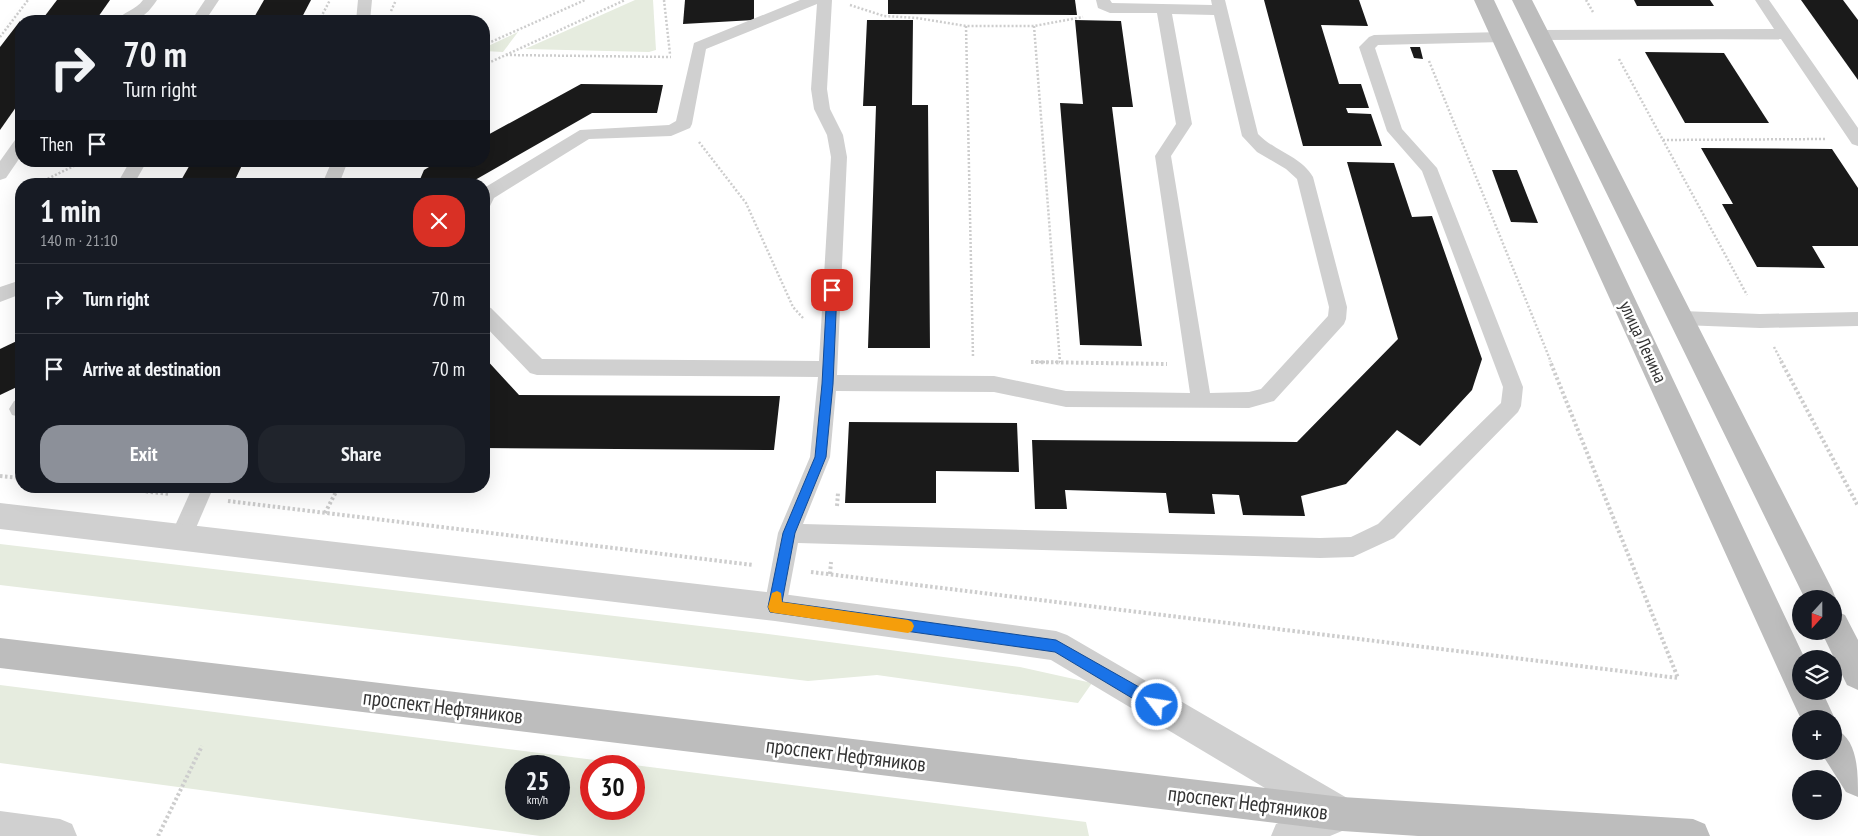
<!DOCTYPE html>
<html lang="en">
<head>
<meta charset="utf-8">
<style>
  body { margin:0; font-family:"PT Sans Narrow",sans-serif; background:#20242c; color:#f1f3f6; height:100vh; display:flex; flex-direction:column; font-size:19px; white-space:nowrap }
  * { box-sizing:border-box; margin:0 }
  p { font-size:16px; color:#9ea1a6 }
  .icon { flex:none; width:28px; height:28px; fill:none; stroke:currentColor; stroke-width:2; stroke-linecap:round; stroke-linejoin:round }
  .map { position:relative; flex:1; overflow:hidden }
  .details { position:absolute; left:15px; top:178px; width:475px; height:315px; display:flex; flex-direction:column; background:#171b24; border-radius:20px; box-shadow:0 5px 20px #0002 }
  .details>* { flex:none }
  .hud { position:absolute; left:15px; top:15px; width:475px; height:152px; border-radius:20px; box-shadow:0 5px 20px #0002; background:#171b24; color:#f1f3f6; overflow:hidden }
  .needle { width:32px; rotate:201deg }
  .controls { position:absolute; left:1792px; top:590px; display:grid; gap:10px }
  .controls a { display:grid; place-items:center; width:50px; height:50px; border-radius:50%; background:#171b24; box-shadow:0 5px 20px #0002; font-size:25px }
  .speed { position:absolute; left:505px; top:755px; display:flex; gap:10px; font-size:25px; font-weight:700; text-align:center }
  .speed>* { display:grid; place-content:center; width:65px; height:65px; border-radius:50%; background:#171b24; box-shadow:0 5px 20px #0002; line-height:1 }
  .speed small { font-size:12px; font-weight:400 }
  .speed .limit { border:8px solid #d22; background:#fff; color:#111 }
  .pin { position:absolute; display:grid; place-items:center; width:42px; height:42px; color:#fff; margin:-21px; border-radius:10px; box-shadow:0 2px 8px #0006 }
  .me { position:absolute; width:55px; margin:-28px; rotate:301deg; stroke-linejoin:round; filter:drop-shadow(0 0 4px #0008) }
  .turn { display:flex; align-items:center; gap:18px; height:105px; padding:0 25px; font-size:22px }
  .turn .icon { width:65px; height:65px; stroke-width:2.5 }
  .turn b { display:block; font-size:35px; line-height:42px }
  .then { display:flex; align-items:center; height:48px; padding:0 25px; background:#0003; gap:10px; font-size:19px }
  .round { display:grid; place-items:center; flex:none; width:52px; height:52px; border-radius:20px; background:#20242c }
  .headline { display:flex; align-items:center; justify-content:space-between; height:85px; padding:0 25px }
  h1 { font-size:30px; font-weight:700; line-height:38px }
  .action { display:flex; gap:10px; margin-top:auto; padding:10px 25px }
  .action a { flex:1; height:58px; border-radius:20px; background:#8c9099; color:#fff; font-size:20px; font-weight:700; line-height:58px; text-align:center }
  .action a+a { background:#20242c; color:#f1f3f6 }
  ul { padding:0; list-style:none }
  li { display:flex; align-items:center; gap:15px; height:70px; padding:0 25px; border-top:1px solid #363941 }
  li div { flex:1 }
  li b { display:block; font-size:19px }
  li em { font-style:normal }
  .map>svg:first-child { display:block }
</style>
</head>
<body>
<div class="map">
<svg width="1858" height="836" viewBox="0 0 1858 836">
  <rect width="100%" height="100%" fill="#fff"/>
  <g fill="#e6ecdf" fill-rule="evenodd">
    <polygon points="635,0 653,0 656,50 649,52 525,49"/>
    <polygon points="518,32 503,52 484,51 484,48"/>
    <polygon points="0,544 768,634 1020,667 1092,683 1078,703 877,675 808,681 0,585"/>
    <path d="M0 685 1086 822 1089 836H540L0 763ZM559 766V809H516V766ZM591 766H634V809H591Z"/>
  </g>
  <g fill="#1a1a1a">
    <polygon points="57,0 110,0 96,20 41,21"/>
    <polygon points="264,0 311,0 300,21 252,21"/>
    <polygon points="685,0 754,0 754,20 683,24"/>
    <polygon points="888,0 1075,0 1077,15 888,14"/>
    <polygon points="1264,0 1359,0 1368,26 1321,25 1339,84 1361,84 1369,108 1346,108 1348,113 1371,114 1382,146 1303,146"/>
    <polygon points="1634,0 1710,0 1714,6 1637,6"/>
    <polygon points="1801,0 1843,0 1858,20 1858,80"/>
    <polygon points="867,20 913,20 912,105 928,105 930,348 868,348 876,106 863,106"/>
    <polygon points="1075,20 1121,21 1133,107 1112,107 1142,346 1080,345 1060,103 1083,104"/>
    <polygon points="20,21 21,100 0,130 0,47"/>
    <polygon points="1410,47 1420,47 1423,59 1414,58"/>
    <polygon points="1645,52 1724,53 1769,123 1685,123"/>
    <polygon points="581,84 663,85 657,113 592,113 468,184 418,184 424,170 439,161 484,161 484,137"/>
    <polygon points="1701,148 1832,149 1858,188 1858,246 1812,246 1825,268 1757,267 1722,204 1733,204"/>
    <polygon points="192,161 244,161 233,184 179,184"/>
    <polygon points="1347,162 1394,163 1412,217 1432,216 1482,359 1472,390 1420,446 1397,430 1346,484 1301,496 1305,516 1243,515 1239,495 1212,494 1215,514 1169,513 1166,493 1065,490 1067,509 1035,509 1032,440 1297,442 1398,339"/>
    <polygon points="1492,170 1517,170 1538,223 1511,222"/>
    <polygon points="21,339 21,385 0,395 0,349"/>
    <polygon points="484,357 519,395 780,396 774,450 484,448"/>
    <polygon points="849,422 1017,423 1019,472 936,471 936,503 845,503"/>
  </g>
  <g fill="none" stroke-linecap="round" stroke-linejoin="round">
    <g stroke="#cdcdcd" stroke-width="2.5" stroke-dasharray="2 2" stroke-linecap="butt">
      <polyline points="664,0 670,54"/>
      <polyline points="1586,0 1593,12"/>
      <polyline points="850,5 884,16 917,18 966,26 1034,26 1083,17"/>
      <polyline points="391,11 396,0"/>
      <polyline points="319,21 330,0"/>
      <polyline points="966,26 973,357"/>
      <polyline points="1034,26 1060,362"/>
      <polyline points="0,37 28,0"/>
      <polyline points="484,45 585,0"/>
      <polyline points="506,55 671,57"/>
      <polyline points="1619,59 1747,295"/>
      <polyline points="1429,61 1551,362"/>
      <polyline points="484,65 625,0"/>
      <polyline points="1663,140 1827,139"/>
      <polyline points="699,142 746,203 793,307 803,318"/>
      <polyline points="37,184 84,161"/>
      <polyline points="1774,347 1782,362"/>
      <polyline points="1031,362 1060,362"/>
    </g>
    <g stroke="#cdcdcd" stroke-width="4" stroke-dasharray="2.5 2.5" stroke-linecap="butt">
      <polyline points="1781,361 1858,506"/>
      <polyline points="1031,362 1167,364"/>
      <polyline points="0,476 21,478"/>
      <polyline points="96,486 170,494"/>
      <polyline points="228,501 753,565"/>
      <polyline points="837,506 838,493"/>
      <polyline points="325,513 339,486"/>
      <polyline points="811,572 1678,678 1550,361"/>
      <polyline points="830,574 831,562"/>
      <polyline points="158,836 202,746"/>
    </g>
    <g fill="#d0d0d0" fill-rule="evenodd">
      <path d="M143 0H157C145 18 138 21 117 21 122 12 136 10 143 0Z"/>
      <polygon points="205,0 219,0 205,21 191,21"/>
      <polygon points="358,0 372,0 370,21 356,21"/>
      <path d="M800 0H832L827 89 830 109 843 135 847 157 837 375 994 376 1066 391 1190 393 1155 156 1176 124 1157 13H1110L1098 8 1096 0H1110L1112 3 1212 5 1211 0H1225L1258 134C1274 151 1301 156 1313 177L1347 307 1346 319 1344 324 1274 401 1249 408 1066 407 994 392 836 391 830 457 803 524 1320 538 1351 537 1378 524 1501 403 1503 387 1422 171 1387 131 1359 47 1369 37 1374 35 1503 32 1508 34 1511 37 1508 40 1503 42 1378 45 1375 48 1402 129 1437 168 1523 387 1521 406 1518 412 1394 538 1353 557 1320 558 798 543 786 607 783 614 775 618 767 614 764 607 778 533 810 457 818 377 537 375 530 373 484 325V306L491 308 542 359 819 361 831 157 827 135 814 109 811 89 817 4 706 49 692 124 690 128 671 136 589 139 494 198 490 206 484 208V188L580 130 669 125 676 121 694 43ZM1172 14 1214 15 1242 136 1257 152 1286 169 1297 179 1329 307 1328 316 1261 389 1249 392 1210 393 1171 156 1192 124Z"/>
      <polygon points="1755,0 1769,0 1858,128 1858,146 1852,144 1781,39 1540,40 1535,38 1532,35 1535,32 1540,30 1774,29"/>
      <polygon points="21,138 21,156 6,178 0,180 0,161 15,140"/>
      <polygon points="130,161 147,161 134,184 117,184"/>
      <polygon points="332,161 348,161 339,184 322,184"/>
      <polygon points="21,280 21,294 0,302 0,287"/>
      <polygon points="1682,311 1760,314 1858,312 1858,326 1760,328 1682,325 1675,323 1673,318 1675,313"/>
      <polygon points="21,399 21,417 12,415 9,409 14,401"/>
      <polygon points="193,486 214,486 189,544 181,547 173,544 170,537"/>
    </g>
    <g fill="#d0d0d0" fill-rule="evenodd">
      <polygon points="0,503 775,593 1056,631 1067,635 1354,802 1359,814 1354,826 1330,836 1271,836 1276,824 1305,812 1051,660 775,621 0,529"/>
      <polygon points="0,811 60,819 72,824 77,836 0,836"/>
    </g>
    <g fill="#bdbdbd" fill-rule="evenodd">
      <polygon points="1474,0 1494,0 1805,659 1801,659 1801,691 1822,691 1835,719 1834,723 1834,719 1801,719 1793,702"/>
      <polygon points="1512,0 1532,0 1832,589 1836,599 1834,605 1834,599 1805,599"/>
      <polygon points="1834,610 1845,615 1858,640 1858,690 1847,685 1821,631 1834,631"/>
      <polygon points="0,638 1342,797 1693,819 1705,824 1710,836 1418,836 1342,831 0,668"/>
      <path d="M1834 728C1858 739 1858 770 1858 797L1846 792 1820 751H1834Z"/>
    </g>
  </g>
  <polygon fill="#1a73e8" stroke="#114b97" points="832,286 837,290 833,384 826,457 795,533 782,602 1056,640 1162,700 1164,705 1162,710 1157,712 1152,710 1055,652 770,612 768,607 783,533 815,457 822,384 827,290"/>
  <polygon fill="#f59e0b" points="777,591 781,593 782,602 908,620 912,622 914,626 912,631 908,633 775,613 770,612 768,607 772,593"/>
  <g text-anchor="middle" stroke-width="5" stroke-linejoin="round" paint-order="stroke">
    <g font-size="18" fill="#333" stroke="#fff">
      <text transform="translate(1643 342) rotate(65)" y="6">улица Ленина</text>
    </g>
    <g font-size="21" fill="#333" stroke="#fff">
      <text transform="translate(443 707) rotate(7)" y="7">проспект Нефтяников</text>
      <text transform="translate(846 755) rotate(7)" y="7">проспект Нефтяников</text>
      <text transform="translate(1248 803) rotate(7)" y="7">проспект Нефтяников</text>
    </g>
  </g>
</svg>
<div class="controls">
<a><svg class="needle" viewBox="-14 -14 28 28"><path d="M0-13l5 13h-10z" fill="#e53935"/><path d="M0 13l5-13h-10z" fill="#9ea1a6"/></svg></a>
<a><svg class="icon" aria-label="layers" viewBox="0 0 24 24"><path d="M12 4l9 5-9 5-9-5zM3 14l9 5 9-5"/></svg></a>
<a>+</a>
<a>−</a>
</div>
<div class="speed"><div>25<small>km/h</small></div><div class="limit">30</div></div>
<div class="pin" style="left:832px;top:290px;background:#d93025"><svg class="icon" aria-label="arrive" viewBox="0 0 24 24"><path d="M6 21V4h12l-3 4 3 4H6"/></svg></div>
<svg class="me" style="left:1157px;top:705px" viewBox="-20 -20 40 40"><circle r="17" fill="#1a73e8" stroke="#fff" stroke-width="3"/><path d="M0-11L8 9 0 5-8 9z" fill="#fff"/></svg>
<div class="hud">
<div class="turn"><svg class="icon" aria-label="right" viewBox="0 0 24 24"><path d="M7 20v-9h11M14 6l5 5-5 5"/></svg><div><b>70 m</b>Turn right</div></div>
<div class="then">Then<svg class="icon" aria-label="arrive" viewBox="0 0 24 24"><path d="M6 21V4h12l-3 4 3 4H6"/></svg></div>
</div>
<section class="details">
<div class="headline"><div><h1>1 min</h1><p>140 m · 21:10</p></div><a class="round" style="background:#d93025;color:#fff"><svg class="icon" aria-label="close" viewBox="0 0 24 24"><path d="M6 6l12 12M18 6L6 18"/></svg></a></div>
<ul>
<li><svg class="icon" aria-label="right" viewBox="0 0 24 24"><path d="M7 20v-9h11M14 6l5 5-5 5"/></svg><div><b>Turn right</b></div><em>70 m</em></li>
<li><svg class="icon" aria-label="arrive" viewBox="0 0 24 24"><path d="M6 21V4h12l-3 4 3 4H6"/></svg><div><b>Arrive at destination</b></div><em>70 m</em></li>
</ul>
<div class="action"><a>Exit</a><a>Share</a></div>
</section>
</div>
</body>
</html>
